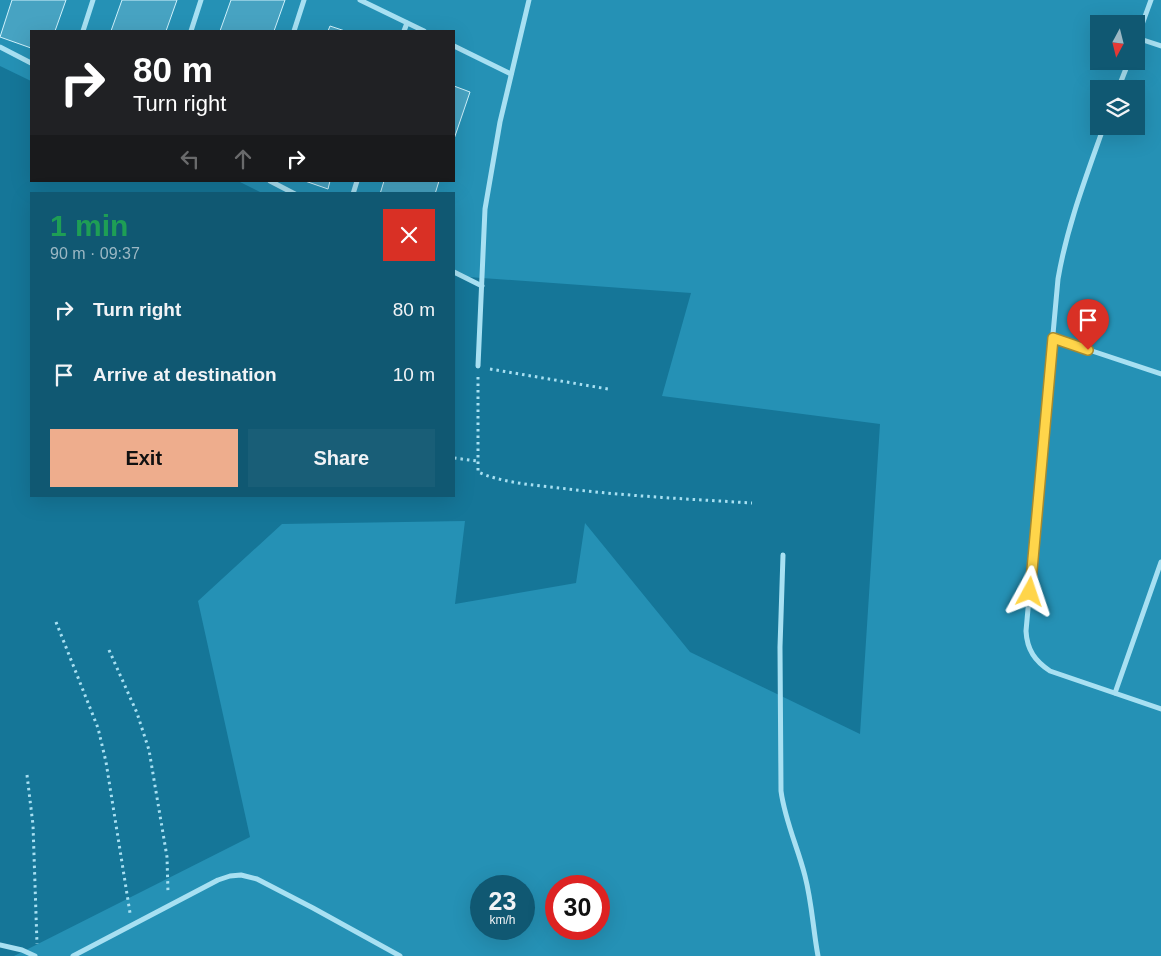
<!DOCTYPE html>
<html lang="en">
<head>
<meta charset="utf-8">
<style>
  body { margin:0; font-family:Arial,sans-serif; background:#195e77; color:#f1f3f6; height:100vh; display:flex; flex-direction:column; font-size:19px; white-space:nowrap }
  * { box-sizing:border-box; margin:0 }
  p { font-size:16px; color:#9cb8c4 }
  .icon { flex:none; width:28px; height:28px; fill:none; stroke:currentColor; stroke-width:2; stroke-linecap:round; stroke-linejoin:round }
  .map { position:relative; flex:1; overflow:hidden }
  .panel { position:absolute; left:30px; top:192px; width:425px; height:305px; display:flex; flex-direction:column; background:#105872; border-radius:0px; box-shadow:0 5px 20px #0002 }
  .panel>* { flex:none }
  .hud { position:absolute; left:30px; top:30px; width:425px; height:152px; border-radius:0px; box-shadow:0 5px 20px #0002; background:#202124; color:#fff; overflow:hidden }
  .needle { width:32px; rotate:187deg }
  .fabs { position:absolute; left:1090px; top:15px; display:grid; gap:10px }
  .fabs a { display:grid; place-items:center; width:55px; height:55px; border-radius:0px; background:#105872; box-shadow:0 5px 20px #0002; font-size:25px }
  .speed { position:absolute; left:470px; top:875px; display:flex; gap:10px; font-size:25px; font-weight:700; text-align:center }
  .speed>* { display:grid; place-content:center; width:65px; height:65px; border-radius:50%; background:#105872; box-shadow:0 5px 20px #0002; line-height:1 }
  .speed small { font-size:12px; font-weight:400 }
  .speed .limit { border:8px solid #d22; background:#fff; color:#111 }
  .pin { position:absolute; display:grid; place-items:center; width:42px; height:42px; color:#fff; margin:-51px -21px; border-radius:50% 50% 50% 0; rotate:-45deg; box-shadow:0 0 5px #0007 }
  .pin .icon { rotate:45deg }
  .me { position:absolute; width:55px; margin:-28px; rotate:5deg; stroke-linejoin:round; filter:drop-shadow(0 0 4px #0008) }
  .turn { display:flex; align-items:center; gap:18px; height:105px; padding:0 20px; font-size:22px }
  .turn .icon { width:65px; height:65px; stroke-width:2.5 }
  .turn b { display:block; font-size:35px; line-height:42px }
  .lanes { display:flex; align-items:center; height:48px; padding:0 20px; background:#0003; justify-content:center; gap:25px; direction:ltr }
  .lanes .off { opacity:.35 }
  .round { display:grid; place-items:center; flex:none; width:52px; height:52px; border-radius:0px; background:#195e77 }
  .head { display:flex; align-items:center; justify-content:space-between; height:85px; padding:0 20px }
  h1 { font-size:30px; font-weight:600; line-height:38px; color:#1e9e55 }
  .primary-button { display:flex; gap:10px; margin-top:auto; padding:10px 20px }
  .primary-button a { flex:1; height:58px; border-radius:0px; background:#eead8d; color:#111; font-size:20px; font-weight:600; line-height:58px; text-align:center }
  .primary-button a+a { background:#195e77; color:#f1f3f6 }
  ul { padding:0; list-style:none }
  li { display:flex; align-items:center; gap:15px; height:65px; padding:0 20px }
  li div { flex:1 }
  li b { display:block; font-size:19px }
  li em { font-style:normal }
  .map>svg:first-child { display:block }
</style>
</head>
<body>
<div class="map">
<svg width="1161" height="956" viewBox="0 0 1161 956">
  <rect width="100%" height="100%" fill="#157698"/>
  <path fill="#2591b5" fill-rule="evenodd" d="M0 0H1161V956H14L250 837 198 601 282 524 465 521 455 604 576 583 585 523 690 652 860 734 880 424 662 396 691 293 454 276V194H264L238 181H454V31H31V81L0 66ZM1099 24H1136V61H1099ZM1099 89H1136V126H1099ZM481 886H524V929H481ZM556 886H599V929H556Z"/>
  <g fill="#47a3c2" stroke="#d0f2fc">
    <polygon points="12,0 66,0 55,31 31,31 31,48 0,37"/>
    <polygon points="122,0 177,0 166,31 111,31"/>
    <polygon points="231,0 285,0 274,31 220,31"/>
    <polygon points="330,26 345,31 328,31"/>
    <polygon points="454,86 470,92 454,139"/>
    <polygon points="305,181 330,181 328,189"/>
    <polygon points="384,181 439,181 435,194 380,194"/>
  </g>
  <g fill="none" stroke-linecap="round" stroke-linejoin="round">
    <g stroke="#a8e0f2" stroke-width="3" stroke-dasharray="2.5 4" stroke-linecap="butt">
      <polyline points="490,369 608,389"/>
      <path d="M478 377V472C503 483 533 485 560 488 624 496 688 499 752 503"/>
      <polyline points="454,458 477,461"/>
      <polyline points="56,622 98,728 106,762 130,913"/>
      <polyline points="109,650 137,713 149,750 167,857 168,893"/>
      <polyline points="27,775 33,825 37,944"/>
    </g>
    <g stroke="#a8e0f2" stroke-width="5">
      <polyline points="360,0 424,31"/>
      <polyline points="83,31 93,0"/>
      <polyline points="191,31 201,0"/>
      <polyline points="294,31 304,0"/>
      <polyline points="404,31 407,23"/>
      <polyline points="1137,38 1161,46"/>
      <polyline points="1136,41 1151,0"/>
      <polyline points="454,46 511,74"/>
      <polyline points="0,47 31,63"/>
      <polyline points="1118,89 1129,61"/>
      <path d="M1104 126C1086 177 1067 226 1058 279L1026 631C1027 650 1035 661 1050 671L1161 709"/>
      <polyline points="270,181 295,194"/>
      <polyline points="353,194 357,181"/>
      <polyline points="454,272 482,286"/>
      <polyline points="1053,338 1161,374"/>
      <polyline points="478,366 485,209 500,122 529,0"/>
      <path d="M783 555 780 647 781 791C785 821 798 848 805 876 812 903 813 929 818 956"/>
      <polyline points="1115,693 1161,562"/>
      <polyline points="0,945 22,950 35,956"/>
      <polyline points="73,956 218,880 230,876 241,875 257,879 313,908 400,956"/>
    </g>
  </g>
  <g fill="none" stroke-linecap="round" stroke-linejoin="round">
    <g stroke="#a68a30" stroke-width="12">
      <polyline id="route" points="1030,592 1053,338 1088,350"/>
    </g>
    <use href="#route" stroke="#ffd54a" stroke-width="9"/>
  </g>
</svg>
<div class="fabs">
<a><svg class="needle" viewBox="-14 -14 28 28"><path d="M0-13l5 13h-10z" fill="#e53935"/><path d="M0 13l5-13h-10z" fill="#9cb8c4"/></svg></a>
<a><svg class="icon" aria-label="layers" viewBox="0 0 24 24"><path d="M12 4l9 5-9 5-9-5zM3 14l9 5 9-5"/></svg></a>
</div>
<div class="speed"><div>23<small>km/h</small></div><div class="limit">30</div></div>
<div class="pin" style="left:1088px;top:350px;background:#d93025"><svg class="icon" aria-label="arrive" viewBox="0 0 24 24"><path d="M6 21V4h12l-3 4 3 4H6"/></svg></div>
<svg class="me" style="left:1030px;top:592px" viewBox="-20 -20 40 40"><path d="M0-17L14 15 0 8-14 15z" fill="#ffd54a" stroke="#fff" stroke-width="4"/></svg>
<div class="hud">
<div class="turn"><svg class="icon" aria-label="right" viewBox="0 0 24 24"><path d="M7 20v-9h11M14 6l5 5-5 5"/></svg><div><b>80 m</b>Turn right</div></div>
<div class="lanes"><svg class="icon off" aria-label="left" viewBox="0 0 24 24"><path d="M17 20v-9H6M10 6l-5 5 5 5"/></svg><svg class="icon off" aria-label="ahead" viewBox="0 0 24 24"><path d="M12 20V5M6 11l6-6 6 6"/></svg><svg class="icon" aria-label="right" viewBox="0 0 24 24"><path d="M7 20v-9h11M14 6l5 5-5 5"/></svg></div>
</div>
<section class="panel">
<div class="head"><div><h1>1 min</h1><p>90 m · 09:37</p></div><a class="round" style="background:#d93025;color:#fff"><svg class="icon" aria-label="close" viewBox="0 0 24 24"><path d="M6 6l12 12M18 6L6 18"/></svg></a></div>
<ul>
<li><svg class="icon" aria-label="right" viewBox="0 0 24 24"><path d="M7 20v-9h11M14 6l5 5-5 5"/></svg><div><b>Turn right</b></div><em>80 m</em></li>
<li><svg class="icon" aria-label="arrive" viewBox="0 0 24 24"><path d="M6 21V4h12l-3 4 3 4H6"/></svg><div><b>Arrive at destination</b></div><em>10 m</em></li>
</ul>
<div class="primary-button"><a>Exit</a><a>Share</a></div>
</section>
</div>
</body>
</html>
